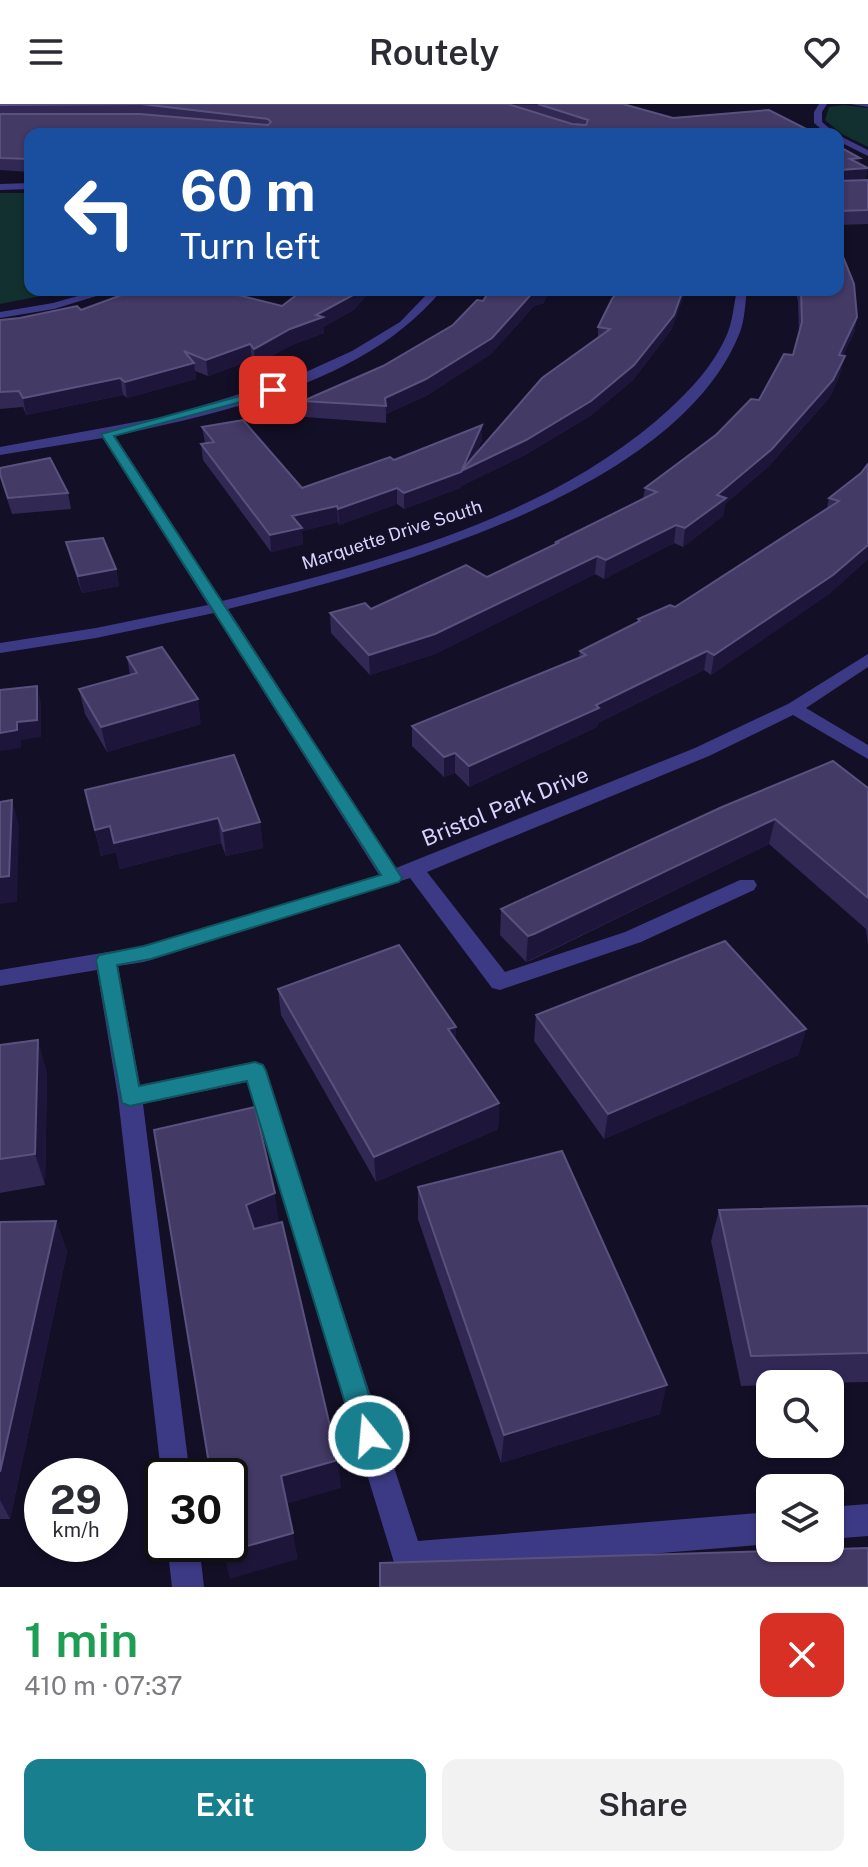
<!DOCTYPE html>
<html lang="en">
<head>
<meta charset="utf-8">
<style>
  body { margin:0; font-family:"Public Sans",sans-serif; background:#f2f2f3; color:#2b2b33; height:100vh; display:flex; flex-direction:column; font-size:30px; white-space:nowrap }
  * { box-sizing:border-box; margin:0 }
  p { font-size:26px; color:#7c7c81 }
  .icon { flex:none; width:44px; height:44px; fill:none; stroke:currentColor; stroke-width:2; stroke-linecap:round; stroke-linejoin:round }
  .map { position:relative; height:1483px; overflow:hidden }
  .side { display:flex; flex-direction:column; background:#fff; flex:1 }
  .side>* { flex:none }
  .top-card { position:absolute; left:24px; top:24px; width:820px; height:168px; border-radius:16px; box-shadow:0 2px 6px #0004; background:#1a4fa0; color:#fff; overflow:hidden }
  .buttons { position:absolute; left:756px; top:1266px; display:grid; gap:16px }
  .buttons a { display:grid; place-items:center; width:88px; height:88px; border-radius:16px; background:#fff; box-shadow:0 2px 6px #0004; font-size:40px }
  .speed { position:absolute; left:24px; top:1354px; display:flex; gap:16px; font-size:40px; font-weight:700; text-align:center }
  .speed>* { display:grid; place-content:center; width:104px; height:104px; border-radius:50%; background:#fff; box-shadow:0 2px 6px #0004; line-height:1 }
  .speed small { font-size:20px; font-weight:400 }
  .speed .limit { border:4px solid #111; border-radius:12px; background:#fff; color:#111 }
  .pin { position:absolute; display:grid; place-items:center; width:68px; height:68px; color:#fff; margin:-34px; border-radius:16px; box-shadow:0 4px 12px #0006 }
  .me { position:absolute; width:88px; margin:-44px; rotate:343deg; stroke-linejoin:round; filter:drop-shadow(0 0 6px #0008) }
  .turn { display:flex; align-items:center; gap:28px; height:168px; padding:0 24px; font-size:36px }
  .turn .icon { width:104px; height:104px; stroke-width:2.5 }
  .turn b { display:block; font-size:56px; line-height:68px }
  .round { display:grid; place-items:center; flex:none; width:84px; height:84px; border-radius:16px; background:#f2f2f3 }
  .summary { display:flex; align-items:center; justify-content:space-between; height:136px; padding:0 24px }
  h1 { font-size:48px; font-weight:600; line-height:60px; color:#1e9e55 }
  .cta { display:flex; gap:16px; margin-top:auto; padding:16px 24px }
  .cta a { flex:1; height:92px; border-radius:16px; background:#187f8f; color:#fff; font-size:32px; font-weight:600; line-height:92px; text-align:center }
  .cta a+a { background:#f2f2f3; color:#2b2b33 }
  header { display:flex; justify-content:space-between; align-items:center; height:104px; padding:0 24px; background:#fff; font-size:36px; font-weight:600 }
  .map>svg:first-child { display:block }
</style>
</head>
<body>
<header><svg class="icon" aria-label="menu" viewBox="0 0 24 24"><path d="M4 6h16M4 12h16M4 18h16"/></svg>Routely<svg class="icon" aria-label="heart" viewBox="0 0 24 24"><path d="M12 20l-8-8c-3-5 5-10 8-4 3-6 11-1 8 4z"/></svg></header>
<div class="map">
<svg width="868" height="1483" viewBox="0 0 868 1483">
  <rect width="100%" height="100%" fill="#130f26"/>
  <g fill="#12302f">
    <polygon points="844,1 868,4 868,43 842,30 825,16 829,3"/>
    <polygon points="30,89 30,186 71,186 0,200 0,89"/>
  </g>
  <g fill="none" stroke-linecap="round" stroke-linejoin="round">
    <g fill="#3d3a85" fill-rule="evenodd">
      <polygon points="819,0 827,0 822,8 822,18 836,30 827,30 814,19 814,8"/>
      <polygon points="850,0 868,0 868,3"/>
      <polygon points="838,31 868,46 868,52 838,37"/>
      <polygon points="30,79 30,85 0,86 0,80"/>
      <polygon points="99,186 116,186 54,205 0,214 0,208 53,199"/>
      <path d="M431 186H442C365 279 228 307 115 332L222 497C370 461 538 417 656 317 685 292 714 263 728 228 733 215 734 199 737 186H747C745 199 745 215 740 228 678 389 380 468 228 505L396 764 695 644 788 600 868 550V563L806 604 868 641V655L793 611 709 652 427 768 505 868 625 828 740 776H754L757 781 754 786 641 838 500 886 492 884 410 774 144 858 118 862 140 981 255 958 263 960 418 1437 770 1408V1440L407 1470 396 1465 247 978 143 1000 190 1372H162V1377L118 993 97 866 0 882V866L144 842 379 771 214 509 96 534 0 549V539L96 524 208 501 103 334 0 351V343L168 312 295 273 352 247 400 218Z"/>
      <polygon points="868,1400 868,1432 830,1435 830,1403"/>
      <polygon points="167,1440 199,1440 204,1483 172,1483"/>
    </g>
  </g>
  <g fill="#312854">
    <polygon points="0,0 623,0 673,14 816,30 30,30 30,68 0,66"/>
    <polygon points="838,42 860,54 859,59 865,76 868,76 868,120 838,121"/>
    <polygon points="135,186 227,186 225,188 282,202 355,205 323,223 324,229 292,241 255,261 252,256 208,272 195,267 196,275 127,294 123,291 26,311 23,303 0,305 0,216 81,206"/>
    <polygon points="795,186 838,186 857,213 854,229 843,251 841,268 830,293 769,362 725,400 723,412 683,443 674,439 604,475 595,470 435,550 370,571 331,529 330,509 371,505 487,473 555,440 556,438 643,395 645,384 759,296 793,251 799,229 798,197"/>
    <polygon points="483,197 544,199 534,202 491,250 426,292 386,310 386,319 305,313 303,297 383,262 453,221"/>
    <polygon points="598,223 672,225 633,276 590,312 525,351 461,382 460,384 404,405 397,400 339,421 338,418 302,427 303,440 271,448 203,356 201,340 205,339 202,323 302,384 394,356 482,336 475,352 598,234"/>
    <polygon points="868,360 868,455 829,490 711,571 704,566 598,619 597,623 469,683 455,669 444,673 412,642 412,622 579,554 580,547 638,518 638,515 675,503 827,404 829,394 861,369"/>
    <polygon points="0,364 68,389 71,405 12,410 2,380"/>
    <polygon points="66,438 116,465 119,482 82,489 70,454"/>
    <polygon points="127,553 201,620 107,648 85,610 79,585 130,571"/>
    <polygon points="868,684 868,841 866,825 769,740 532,856 526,858 500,831 501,805"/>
    <polygon points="85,686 260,718 263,744 226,752 221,739 120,765 116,748 101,752"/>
    <polygon points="278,885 456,923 455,936 499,999 498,1025 376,1078 281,911"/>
    <polygon points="536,911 806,925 798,951 604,1035 534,937"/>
    <polygon points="0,941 47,968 45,1081 0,1089"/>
    <polygon points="418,1083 660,1310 501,1359 418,1115"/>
    <polygon points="868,1102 868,1278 770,1280 770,1281 741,1282 711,1137 719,1106"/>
    <polygon points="56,1117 67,1148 10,1415 0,1415 0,1118"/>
  </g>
  <g fill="#1d163a">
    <polygon points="860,54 858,65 868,64 865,77 838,79 840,66 850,55"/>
    <polygon points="358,186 372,186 355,205 323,223 324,229 292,241 255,261 254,245 316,211"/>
    <polygon points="535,186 550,186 544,199 534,202 491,250 426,292 386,310 385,294"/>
    <polygon points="683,186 686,186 672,225 633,276 590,312 525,351 461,382 460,384 404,405 404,389 482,321 482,336 470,363"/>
    <polygon points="857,213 854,229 835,267 839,251"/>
    <polygon points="250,240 252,256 208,272 206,256"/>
    <polygon points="845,252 841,268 830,293 769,362 725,400 723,412 683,443 685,424"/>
    <polygon points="194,259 196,275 127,294 125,278"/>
    <polygon points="120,274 123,291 26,311 23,294"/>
    <polygon points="397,384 397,400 339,421 338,405"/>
    <polygon points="337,402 338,418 302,427 303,440 271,448 270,431 292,412"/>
    <polygon points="676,421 674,439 604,475 606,456"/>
    <polygon points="868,441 868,455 829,490 711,571 714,551"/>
    <polygon points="597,452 595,470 435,550 370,571 369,551"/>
    <polygon points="116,465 119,482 82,489 78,472"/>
    <polygon points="707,547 704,566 598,619 597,623 469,683 469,662"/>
    <polygon points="37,582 41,599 41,633 21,636 21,644 0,647 0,629 17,618"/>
    <polygon points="198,595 201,620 107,648 101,623"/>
    <polygon points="455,649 455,669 444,673 444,653"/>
    <polygon points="12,696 19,721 17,798 0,800 0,773"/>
    <polygon points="218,714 221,739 120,765 114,739"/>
    <polygon points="775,715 769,740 526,858 528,832"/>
    <polygon points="260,718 263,744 226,752 223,727"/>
    <polygon points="110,722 116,748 101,752 95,726"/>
    <polygon points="456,923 455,948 448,925"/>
    <polygon points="806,925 798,951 604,1035 608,1010"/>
    <polygon points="38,936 47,968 45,1081 35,1050"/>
    <polygon points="499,999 498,1025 376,1078 374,1053"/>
    <polygon points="275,1089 279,1120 251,1132 246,1101"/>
    <polygon points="56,1117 67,1148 10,1415 0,1396 0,1368"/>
    <polygon points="667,1281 660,1310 501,1359 504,1331"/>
    <polygon points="338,1356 341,1384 286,1400 281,1372"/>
    <polygon points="293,1429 298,1455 230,1475 223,1449"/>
  </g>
  <g fill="#433a66" stroke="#5a527e" stroke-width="2">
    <polygon points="0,0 141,0 0,1"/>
    <polygon points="141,0 508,0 572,20 586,21 588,16 538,0 623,0 673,14 769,6 816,30 30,30 30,55 0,54 0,10 140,10 268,21 271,18 268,15"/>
    <polygon points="838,42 860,54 850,55 868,64 840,66 838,77 868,76 868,106 838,107"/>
    <polygon points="838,140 854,180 857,213 839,251 845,252 833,276 772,345 717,391 726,394 685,424 676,421 606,456 597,452 435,530 369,551 330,509 365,499 371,505 466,461 487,473 558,439 556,438 657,388 645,384 716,331 751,295 759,296 784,250 793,251 802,218 801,186 838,186"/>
    <polygon points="135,186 218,186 282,202 303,186 358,186 355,190 316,211 323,213 290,225 254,245 250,240 206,256 184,247 194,259 125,278 120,274 23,294 19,287 0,288 0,216 20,214 77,202 81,206"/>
    <polygon points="490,186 537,186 535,186 492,234 426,275 385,294 386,302 303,297 383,262 453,221 477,196 483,197"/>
    <polygon points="619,186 683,186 674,211 634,261 591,297 526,336 461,367 542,274 610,225 598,223 612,195"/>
    <polygon points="243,316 302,384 390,353 394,356 482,321 461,368 404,389 397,384 338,405 337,402 292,412 302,424 270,431 201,340 214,338 202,323"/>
    <polygon points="50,354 68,389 8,394 0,370 0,364"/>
    <polygon points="868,360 868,441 833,471 714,551 707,547 596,601 599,604 469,662 455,649 444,653 412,622 586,551 580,547 640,517 638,515 670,501 675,503 839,397 829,394 861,369"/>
    <polygon points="103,434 116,465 78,472 66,438"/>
    <polygon points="162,543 198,595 101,623 79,585 137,569 127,553"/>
    <polygon points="37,582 37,616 17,618 17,626 0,629 0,586"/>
    <polygon points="234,651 260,718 223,727 218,714 114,739 110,722 95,726 85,686"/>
    <polygon points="833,657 868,684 868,794 775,715 534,830 528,832 501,805 722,703"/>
    <polygon points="12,696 9,772 0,773 0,698"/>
    <polygon points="725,837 806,925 608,1010 536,911"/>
    <polygon points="399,841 456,923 448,925 499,999 374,1053 278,885"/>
    <polygon points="38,936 35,1050 0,1055 0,941"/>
    <polygon points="255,1003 275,1089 246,1101 254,1125 282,1118 338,1356 281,1372 293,1429 223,1449 222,1440 230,1440 230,1372 211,1372 154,1026"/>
    <polygon points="562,1047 667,1281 504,1331 418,1083"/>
    <polygon points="868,1102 868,1249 751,1252 719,1106"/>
    <polygon points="56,1117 0,1368 0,1118"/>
    <polygon points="868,1444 868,1483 380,1483 380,1459"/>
  </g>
  <polygon fill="#187f8f" stroke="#10535d" stroke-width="2" points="273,283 277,284 277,288 114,332 402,774 399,778 151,855 117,861 139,982 255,958 263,961 266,967 382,1332 378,1342 369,1345 359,1342 355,1332 247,977 130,1002 122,999 96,856 99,851 144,842 381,771 101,330"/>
  <g text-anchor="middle" stroke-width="7" stroke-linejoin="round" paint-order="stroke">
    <g font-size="18" fill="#d9d4ff" stroke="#130f26">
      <text transform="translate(392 431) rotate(-18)" y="6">Marquette Drive South</text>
    </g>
    <g font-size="22" fill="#d9d4ff" stroke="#130f26">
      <text transform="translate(505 702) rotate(-22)" y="8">Bristol Park Drive</text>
    </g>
  </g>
</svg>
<div class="buttons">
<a><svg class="icon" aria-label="search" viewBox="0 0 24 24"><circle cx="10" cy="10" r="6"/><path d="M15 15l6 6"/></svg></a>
<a><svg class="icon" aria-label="layers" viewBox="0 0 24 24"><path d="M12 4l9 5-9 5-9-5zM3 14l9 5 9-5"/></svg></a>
</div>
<div class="speed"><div>29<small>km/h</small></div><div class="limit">30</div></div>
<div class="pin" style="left:273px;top:286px;background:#d93025"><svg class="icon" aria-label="arrive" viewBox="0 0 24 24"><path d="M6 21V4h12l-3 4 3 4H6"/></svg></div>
<svg class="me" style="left:369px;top:1332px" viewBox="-20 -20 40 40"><circle r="17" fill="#187f8f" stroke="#fff" stroke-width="3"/><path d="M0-11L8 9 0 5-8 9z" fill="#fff"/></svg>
<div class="top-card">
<div class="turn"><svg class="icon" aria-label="left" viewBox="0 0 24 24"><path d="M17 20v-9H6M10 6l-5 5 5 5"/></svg><div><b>60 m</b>Turn left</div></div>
</div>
</div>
<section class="side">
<div class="summary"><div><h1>1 min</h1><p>410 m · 07:37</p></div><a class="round" style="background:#d93025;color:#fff"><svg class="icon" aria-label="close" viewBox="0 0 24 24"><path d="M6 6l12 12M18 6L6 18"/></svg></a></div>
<div class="cta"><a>Exit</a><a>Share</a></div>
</section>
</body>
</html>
